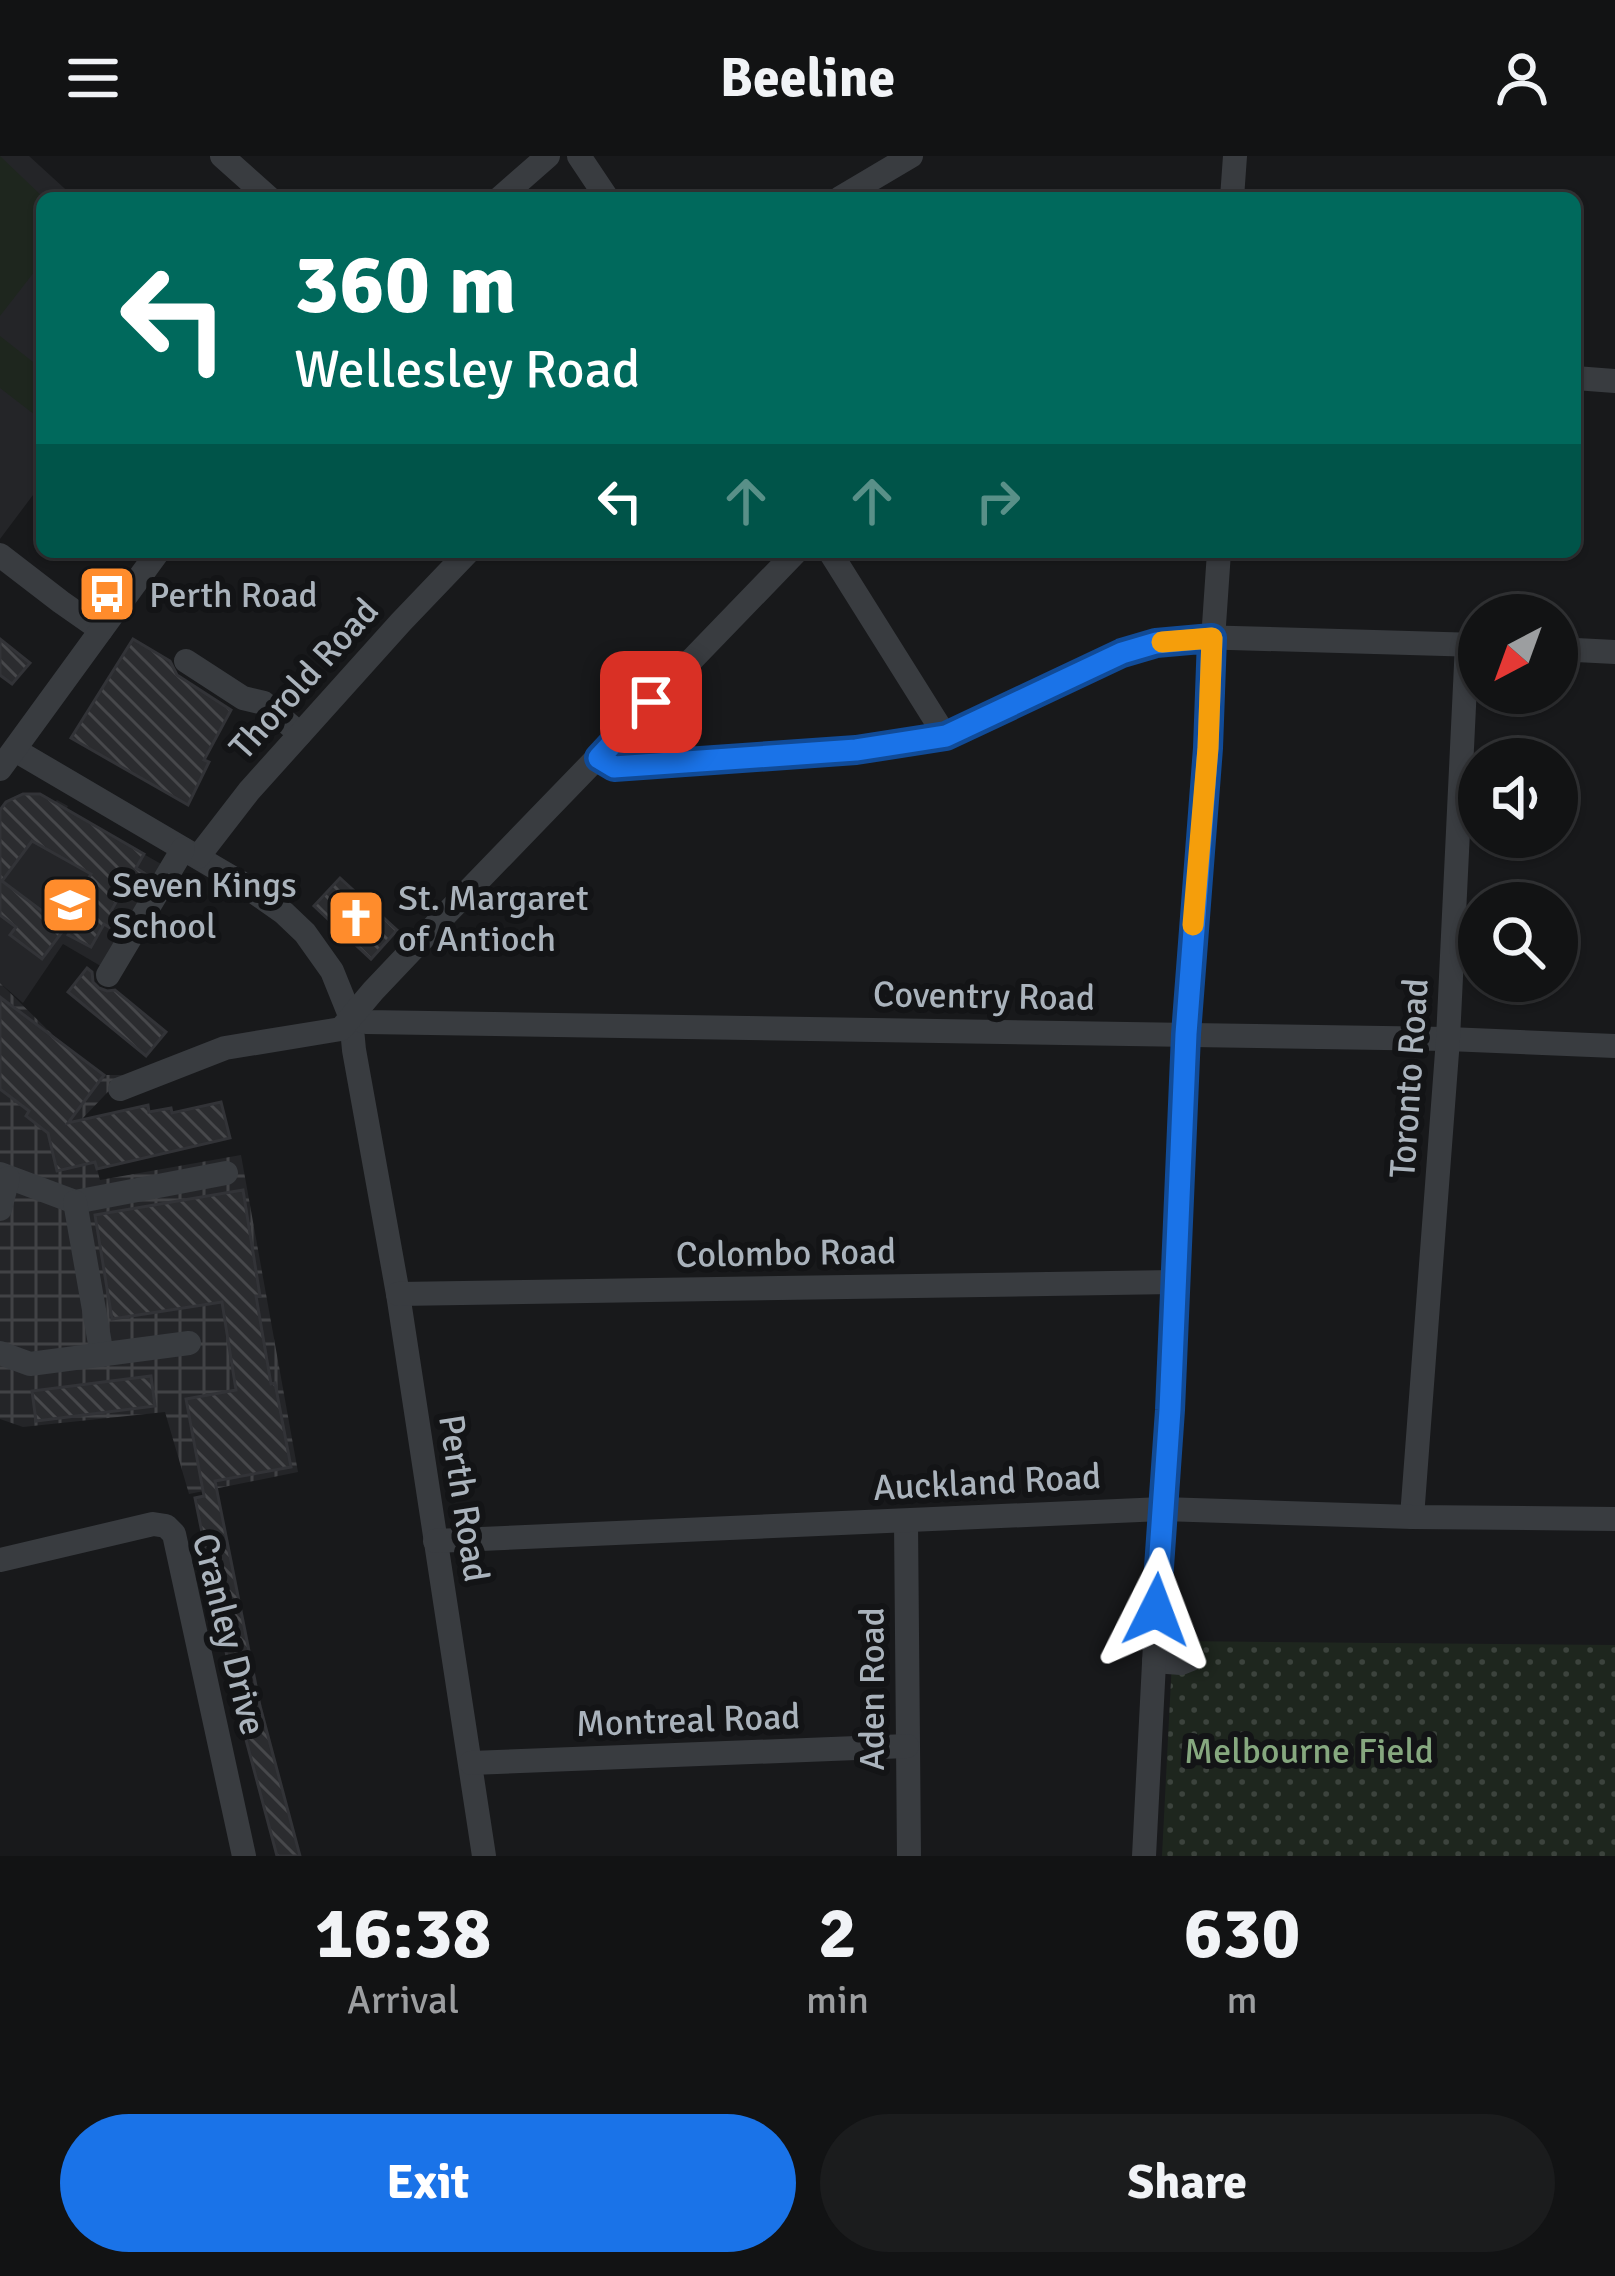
<!DOCTYPE html>
<html lang="en">
<head>
<meta charset="utf-8">
<style>
  body { margin:0; font-family:Signika,sans-serif; background:#1b1c1d; color:#f1f3f6; height:100vh; display:flex; flex-direction:column; font-size:45px; white-space:nowrap }
  * { box-sizing:border-box; margin:0 }
  p { font-size:39px; color:#9c9ea0 }
  .icon { flex:none; width:66px; height:66px; fill:none; stroke:currentColor; stroke-width:2; stroke-linecap:round; stroke-linejoin:round }
  .map { position:relative; height:1700px; overflow:hidden }
  .panel { display:flex; flex-direction:column; background:#121314; flex:1 }
  .panel>* { flex:none }
  .hud { position:absolute; left:36px; top:36px; width:1545px; height:366px; border-radius:18px; box-shadow:0 3px 9px #0004,0 0 0 3px #313234; background:#00695c; color:#fff; overflow:hidden }
  .needle { width:78px; rotate:221deg }
  .tools { position:absolute; left:1458px; top:438px; display:grid; gap:24px }
  .tools a { display:grid; place-items:center; width:120px; height:120px; border-radius:50%; background:#121314; box-shadow:0 3px 9px #0004,0 0 0 3px #313234; font-size:60px }
  .pin { position:absolute; display:grid; place-items:center; width:102px; height:102px; color:#fff; margin:-51px; border-radius:24px; box-shadow:0 6px 18px #0006 }
  .me { position:absolute; width:132px; margin:-66px; rotate:3deg; stroke-linejoin:round; filter:drop-shadow(0 0 9px #0008) }
  .turn { display:flex; align-items:center; gap:42px; height:252px; padding:0 60px; font-size:54px }
  .turn .icon { width:156px; height:156px; stroke-width:2.5 }
  .turn b { display:block; font-size:84px; line-height:102px }
  .lanes { display:flex; align-items:center; height:114px; padding:0 60px; background:#0003; justify-content:center; gap:60px; direction:ltr }
  .lanes .off { opacity:.35 }
  .eta { display:flex; justify-content:space-evenly; align-items:center; height:204px; text-align:center }
  .eta b { font-size:72px; font-weight:700; line-height:84px }
  .primary-button { display:flex; gap:24px; margin-top:auto; padding:24px 60px }
  .primary-button a { flex:1; height:138px; border-radius:72px; background:#1a73e8; color:#fff; font-size:48px; font-weight:700; line-height:138px; text-align:center }
  .primary-button a+a { background:#1b1c1d; color:#f1f3f6 }
  header { display:flex; justify-content:space-between; align-items:center; height:156px; padding:0 60px; background:#121314; font-size:54px; font-weight:700 }
  .map>svg:first-child { display:block }
</style>
</head>
<body>
<header><svg class="icon" aria-label="menu" viewBox="0 0 24 24"><path d="M4 6h16M4 12h16M4 18h16"/></svg>Beeline<svg class="icon" aria-label="person" viewBox="0 0 24 24"><circle cx="12" cy="8" r="4"/><path d="M4 21q1-7 8-7t8 7"/></svg></header>
<div class="map">
<svg width="1615" height="1700" viewBox="0 0 1615 1700">
  <defs>
    <pattern id="industrial-grid" width="8" height="8" patternUnits="userSpaceOnUse" patternTransform="scale(3)"><rect width="8" height="8" fill="#242528"/><path d="M0 4h8M4 0v8" fill="none" stroke="#414245"/></pattern>
    <pattern id="park-dots" width="8" height="8" patternUnits="userSpaceOnUse" patternTransform="scale(3)"><rect width="8" height="8" fill="#1e261e"/><path d="M2 2h.1M6 6h.1" fill="none" stroke="#3c433d" stroke-width="1.8" stroke-linecap="round"/></pattern>
    <pattern id="building-back-hatch" width="6" height="6" patternUnits="userSpaceOnUse" patternTransform="scale(3)"><rect width="6" height="6" fill="#2b2c2f"/><path d="M-1 5l2 2M0 0l6 6M5-1l2 2" fill="none" stroke="#47484b"/></pattern>
  </defs>
  <rect width="100%" height="100%" fill="#18191b"/>
  <g fill="#242528">
    <polygon points="0,0 29,0 75,42 42,42 42,327 0,383"/>
    <polygon points="23,638 40,638 55,646 57,644 68,650 66,654 163,709 104,812 63,788 23,847 0,827 0,654"/>
  </g>
  <polygon fill="url(#industrial-grid)" points="0,827 54,880 104,919 124,919 83,962 100,1024 241,999 298,1316 189,1338 165,1256 23,1271 0,1263"/>
  <polygon fill="url(#park-dots)" points="1173,1485 1615,1489 1615,1700 1162,1700"/>
  <g fill="#1e261e">
    <polygon points="0,0 44,42 42,106 0,160"/>
    <polygon points="0,180 42,213 42,251 35,259 0,232"/>
  </g>
  <g fill="url(#building-back-hatch)" stroke="#323337" stroke-width="3">
    <polygon points="0,483 30,507 12,528 0,519"/>
    <polygon points="133,483 170,505 177,519 231,554 204,604 209,606 188,649 71,582"/>
    <polygon points="23,638 40,638 144,698 136,712 144,717 136,730 128,725 111,755 119,759 112,773 104,768 91,791 68,779 90,740 81,735 91,718 32,685 2,725 65,772 42,803 10,779 16,771 0,759 0,654 6,646"/>
    <polygon points="340,722 397,774 371,803 314,750"/>
    <polygon points="87,812 92,816 93,826 99,832 107,835 115,834 166,876 146,900 68,836"/>
    <polygon points="0,841 104,919 68,967 148,949 149,956 171,952 172,957 221,946 230,982 97,1013 95,1006 57,1015 48,977 26,960 29,955 0,933"/>
    <polygon points="243,1034 260,1140 256,1140 271,1228 275,1227 291,1311 215,1325 260,1550 300,1700 277,1700 237,1550 195,1342 204,1340 186,1243 236,1234 222,1146 112,1163 95,1059"/>
    <polygon points="151,1220 155,1250 36,1265 32,1235"/>
  </g>
  <g fill="none" stroke-linecap="round" stroke-linejoin="round">
    <g stroke="#393c40" stroke-width="24">
      <polyline points="222,0 269,42"/>
      <polyline points="579,0 607,42"/>
      <polyline points="500,42 548,0"/>
      <polyline points="840,42 911,0"/>
      <polyline points="1232,42 1235,0"/>
      <polyline points="1575,222 1615,225"/>
      <polyline points="830,396 946,581"/>
      <polyline points="0,399 61,446 101,474"/>
      <polyline points="1557,493 1615,496"/>
      <polyline points="186,505 243,542 264,547 300,578"/>
      <polyline points="15,594 243,728 284,757 305,777 332,815 351,862 354,894 398,1138 484,1700"/>
      <polyline points="599,602 614,611 856,594 946,581 1122,497 1156,487 1197,481 1479,489"/>
      <polyline points="0,613 158,396"/>
      <polyline points="198,701 249,635 401,466 468,396"/>
      <polyline points="108,819 183,693"/>
      <polyline points="351,862 366,866 1448,883 1615,890"/>
      <polyline points="120,933 225,892 341,873 373,835 446,758 796,396"/>
      <polyline points="0,1018 75,1046 226,1017"/>
      <polyline points="75,1046 102,1199"/>
      <polyline points="0,1053 8,1022"/>
      <polyline points="398,1138 1174,1126"/>
      <polyline points="0,1197 30,1208 189,1187"/>
      <polyline points="1412,1361 1448,883 1467,488"/>
      <polyline points="906,1366 909,1700"/>
      <polyline points="435,1385 1162,1353 1412,1361 1615,1363"/>
      <polyline points="0,1404 153,1368 166,1370 174,1378 244,1700"/>
      <polyline points="1154,1505 1181,1507 1191,1503"/>
      <polyline points="471,1607 907,1590"/>
      <polyline points="1144,1700 1162,1353 1170,1254 1186,878 1219,396"/>
    </g>
  </g>
  <g fill="none" stroke-linecap="round" stroke-linejoin="round">
    <g stroke="#114b97" stroke-width="30">
      <polyline id="route" points="651,546 599,602 614,611 856,594 946,580 1122,497 1156,487 1212,482 1208,592 1186,878 1170,1254 1156,1454"/>
    </g>
    <use href="#route" stroke="#1a73e8" stroke-width="21"/>
    <polyline stroke="#f59e0b" stroke-width="21" points="1162,486 1212,482 1208,592 1193,769"/>
  </g>
  <defs>
    <g id="bus-square" transform="scale(3)"><rect x="-9" y="-9" width="18" height="18" rx="4" fill="#ff8c2c" stroke="#131416"/><path d="M-5-6H5V4H4V6H2V4H-2V6H-4V4H-5ZM-3.5-4V0h7V-4ZM-3.5 1.2v1.5H-2V1.2ZM2 1.2v1.5H3.5V1.2Z" fill="#fff"/></g>
    <g id="school-square" transform="scale(3)"><rect x="-9" y="-9" width="18" height="18" rx="4" fill="#ff8c2c" stroke="#131416"/><path d="M0-5L7-2L0 1L-7-2ZM-4 1L0 2.5L4 1V4Q0 6-4 4Z" fill="#fff"/></g>
    <g id="church-square" transform="scale(3)"><rect x="-9" y="-9" width="18" height="18" rx="4" fill="#ff8c2c" stroke="#131416"/><path d="M-1.2-6h2.4v3.5h3.3v2.4h-3.3V6h-2.4V-.1h-3.3v-2.4h3.3Z" fill="#fff"/></g>
  </defs>
  <g fill-rule="evenodd">
    <use href="#bus-square" x="107" y="438"/>
    <use href="#school-square" x="70" y="749"/>
    <use href="#church-square" x="356" y="762"/>
  </g>
  <g text-anchor="middle" stroke-width="12" stroke-linejoin="round" paint-order="stroke">
    <g font-size="36" fill="#aab3bc" stroke="#131416" text-anchor="start">
      <text x="149" y="451">Perth Road</text>
      <text x="112" y="741">Seven Kings<tspan x="112" dy="41">School</tspan></text>
      <text x="398" y="754">St. Margaret<tspan x="398" dy="41">of Antioch</tspan></text>
    </g>
    <g font-size="36" fill="#aab3bc" stroke="#131416">
      <text transform="translate(303 522) rotate(-48)" y="13">Thorold Road</text>
      <text transform="translate(984 839) rotate(1)" y="13">Coventry Road</text>
      <text transform="translate(1408 922) rotate(-86)" y="13">Toronto Road</text>
      <text transform="translate(786 1096) rotate(-1)" y="13">Colombo Road</text>
      <text transform="translate(987 1325) rotate(-3)" y="13">Auckland Road</text>
      <text transform="translate(465 1342) rotate(81)" y="13">Perth Road</text>
      <text transform="translate(230 1478) rotate(76)" y="13">Cranley Drive</text>
      <text transform="translate(871 1533) rotate(-90)" y="13">Aden Road</text>
      <text transform="translate(688 1563) rotate(-2)" y="13">Montreal Road</text>
    </g>
    <g font-size="36" fill="#86a87f" stroke="#131416">
      <text x="1309" y="1607">Melbourne Field</text>
    </g>
  </g>
</svg>
<div class="tools">
<a><svg class="needle" viewBox="-14 -14 28 28"><path d="M0-13l5 13h-10z" fill="#e53935"/><path d="M0 13l5-13h-10z" fill="#9c9ea0"/></svg></a>
<a><svg class="icon" aria-label="sound" viewBox="0 0 24 24"><path d="M4 9h4l5-4v14l-5-4H4zM17 9q2 3 0 6"/></svg></a>
<a><svg class="icon" aria-label="search" viewBox="0 0 24 24"><circle cx="10" cy="10" r="6"/><path d="M15 15l6 6"/></svg></a>
</div>
<div class="pin" style="left:651px;top:546px;background:#d93025"><svg class="icon" aria-label="arrive" viewBox="0 0 24 24"><path d="M6 21V4h12l-3 4 3 4H6"/></svg></div>
<svg class="me" style="left:1156px;top:1454px" viewBox="-20 -20 40 40"><path d="M0-17L14 15 0 8-14 15z" fill="#1a73e8" stroke="#fff" stroke-width="4"/></svg>
<div class="hud">
<div class="turn"><svg class="icon" aria-label="left" viewBox="0 0 24 24"><path d="M17 20v-9H6M10 6l-5 5 5 5"/></svg><div><b>360 m</b>Wellesley Road</div></div>
<div class="lanes"><svg class="icon" aria-label="left" viewBox="0 0 24 24"><path d="M17 20v-9H6M10 6l-5 5 5 5"/></svg><svg class="icon off" aria-label="ahead" viewBox="0 0 24 24"><path d="M12 20V5M6 11l6-6 6 6"/></svg><svg class="icon off" aria-label="ahead" viewBox="0 0 24 24"><path d="M12 20V5M6 11l6-6 6 6"/></svg><svg class="icon off" aria-label="right" viewBox="0 0 24 24"><path d="M7 20v-9h11M14 6l5 5-5 5"/></svg></div>
</div>
</div>
<section class="panel">
<div class="eta">
<div><b>16:38</b><p>Arrival</p></div>
<div><b>2</b><p>min</p></div>
<div><b>630</b><p>m</p></div>
</div>
<div class="primary-button"><a>Exit</a><a>Share</a></div>
</section>
</body>
</html>
